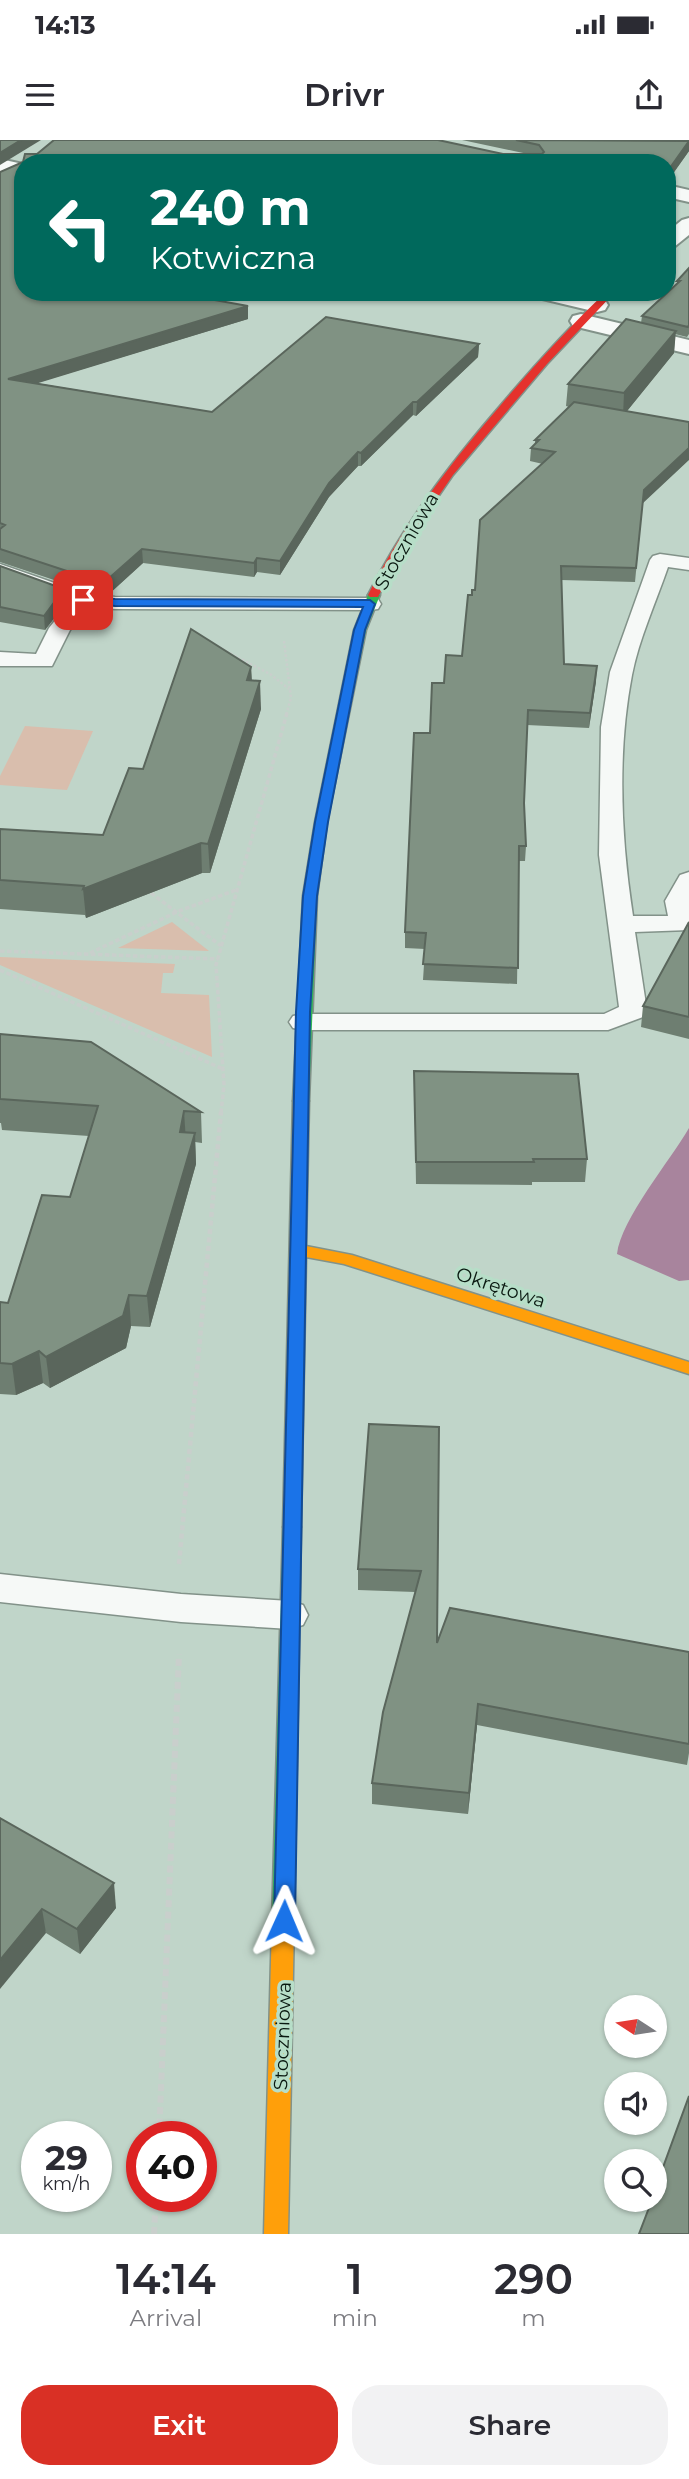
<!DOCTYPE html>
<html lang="en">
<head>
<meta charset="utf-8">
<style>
  body { margin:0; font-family:Montserrat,sans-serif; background:#f2f2f3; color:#2b2b33; height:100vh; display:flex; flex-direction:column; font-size:26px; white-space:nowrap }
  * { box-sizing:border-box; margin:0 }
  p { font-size:23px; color:#7c7c81 }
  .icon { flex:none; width:38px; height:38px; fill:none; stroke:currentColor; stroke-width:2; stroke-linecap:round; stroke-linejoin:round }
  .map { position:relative; height:2094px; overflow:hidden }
  .details { display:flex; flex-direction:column; background:#fff; flex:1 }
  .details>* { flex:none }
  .top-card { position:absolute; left:14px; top:14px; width:662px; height:147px; border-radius:28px; box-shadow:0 2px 5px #0004; background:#00695c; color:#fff; overflow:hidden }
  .needle { width:46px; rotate:282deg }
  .buttons { position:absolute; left:604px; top:1855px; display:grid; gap:14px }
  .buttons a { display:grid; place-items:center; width:63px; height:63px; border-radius:50%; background:#fff; box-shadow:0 2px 5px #0004; font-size:35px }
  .speed { position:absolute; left:21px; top:1981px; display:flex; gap:14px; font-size:35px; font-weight:700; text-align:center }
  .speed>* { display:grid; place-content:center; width:91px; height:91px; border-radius:50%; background:#fff; box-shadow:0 2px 5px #0004; line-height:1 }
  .speed small { font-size:18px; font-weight:400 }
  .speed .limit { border:10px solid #d22; background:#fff; color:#111 }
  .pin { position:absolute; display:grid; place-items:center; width:60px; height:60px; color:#fff; margin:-30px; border-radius:14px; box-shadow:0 4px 10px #0006 }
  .me { position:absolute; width:77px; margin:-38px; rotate:1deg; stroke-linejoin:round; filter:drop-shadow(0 0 5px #0008) }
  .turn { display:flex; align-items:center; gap:24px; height:147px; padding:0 21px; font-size:32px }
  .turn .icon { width:91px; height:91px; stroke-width:2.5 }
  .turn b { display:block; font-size:49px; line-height:60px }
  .eta { display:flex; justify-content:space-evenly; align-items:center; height:119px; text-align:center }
  .eta b { font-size:42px; font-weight:600; line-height:49px }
  .primary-button { display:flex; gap:14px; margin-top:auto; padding:14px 21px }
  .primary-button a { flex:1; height:80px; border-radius:28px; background:#d93025; color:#fff; font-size:28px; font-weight:600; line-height:80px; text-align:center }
  .primary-button a+a { background:#f2f2f3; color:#2b2b33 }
  .status { display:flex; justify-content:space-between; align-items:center; height:49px; padding:0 35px; background:#fff; direction:ltr }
  .status svg { height:19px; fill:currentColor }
  header { display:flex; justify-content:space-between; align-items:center; height:91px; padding:0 21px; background:#fff; font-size:32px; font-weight:600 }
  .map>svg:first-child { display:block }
</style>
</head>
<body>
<div class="status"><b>14:13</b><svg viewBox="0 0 49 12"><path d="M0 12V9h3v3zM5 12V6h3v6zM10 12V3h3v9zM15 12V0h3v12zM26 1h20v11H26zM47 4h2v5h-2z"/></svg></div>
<header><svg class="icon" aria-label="menu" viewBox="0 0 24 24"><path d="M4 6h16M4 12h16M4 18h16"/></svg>Drivr<svg class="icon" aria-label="share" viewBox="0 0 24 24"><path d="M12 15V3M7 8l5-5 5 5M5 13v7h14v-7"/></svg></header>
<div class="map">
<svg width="689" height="2094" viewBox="0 0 689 2094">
  <rect width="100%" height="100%" fill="#c0d5c9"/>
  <g fill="#d9bead">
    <polygon points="25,586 93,591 67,650 0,645 0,636"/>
    <polygon points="172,782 209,811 118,808"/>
    <polygon points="0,817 175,824 173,833 163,833 161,853 209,855 212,917 0,825"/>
  </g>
  <path fill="#a8849d" d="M689 988V1140L679 1141 617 1114C621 1079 670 1021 689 988Z"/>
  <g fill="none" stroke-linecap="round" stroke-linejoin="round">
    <g stroke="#829289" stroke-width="3">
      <g id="lane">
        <path d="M660 414 689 418V430L668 427C656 462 639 499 632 535 617 613 621 698 633 776H668L665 761 680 735 689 732V790L635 792 647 871 643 877 608 890H303L293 888 289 882 293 876 303 874H604L619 867 599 715 601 587 610 532 650 420 653 416Z"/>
        <polygon points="0,424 86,454 115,457 370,458 378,459 381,464 378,469 370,470 115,469 89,467 70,490 52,526 0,526 0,512 36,514 49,488 70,462 0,437"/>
        <polygon points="0,1434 181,1454 290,1461 303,1465 308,1475 303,1485 290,1489 181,1482 0,1462"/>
      </g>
    </g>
    <g stroke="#829289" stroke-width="4">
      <g id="street">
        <polygon points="0,19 23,24 23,36 0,31"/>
        <polygon points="667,45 689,50 689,62 667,57"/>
        <polygon points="689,78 689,95 674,107 667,109 667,92 682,80"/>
        <polygon points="531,152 571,152 605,160 608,165 605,170 597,172 534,157"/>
        <polygon points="581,174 689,200 689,214 573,186 570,181 573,176"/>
      </g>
    </g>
    <g stroke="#829289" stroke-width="3">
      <g id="fast">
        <polygon points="374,452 380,455 366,490 327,682 317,756 309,961 301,966 293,961 303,756 315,682 354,490 368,455"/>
        <polygon points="292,1380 298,1382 301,1387 294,1781 291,1788 283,1790 275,1788 272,1781 283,1387 286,1382"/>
      </g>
    </g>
    <g stroke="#829289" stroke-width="3">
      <g id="slow">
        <polygon points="301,956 309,961 306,1106 352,1115 689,1222 689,1234 344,1124 306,1117 301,1387 298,1392 292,1394 286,1392 283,1387 293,961"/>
        <polygon points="283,1772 291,1774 294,1781 288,2094 264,2094 272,1781 275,1774"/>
      </g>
    </g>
    <g stroke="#829289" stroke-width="3">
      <path id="jam" d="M606 152H615L547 224 453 335 407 402 378 457H370L368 455C403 385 449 325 500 266 533 227 568 188 606 152Z"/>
    </g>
    <g stroke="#c9cfcc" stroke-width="2.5" stroke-dasharray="2.5 2" stroke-linecap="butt">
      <polyline points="284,501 291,558 286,575"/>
      <polyline points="218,507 270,534 289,549"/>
    </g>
    <g stroke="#c9cfcc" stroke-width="3.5" stroke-dasharray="4.5 2.5" stroke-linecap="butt">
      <polyline points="151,753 221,806"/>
      <polyline points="0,811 218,819"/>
      <polyline points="90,813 179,771 236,750"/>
      <polyline points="0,830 223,929"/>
      <polyline points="221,973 224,945 216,825 287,573"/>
    </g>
    <polyline stroke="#c9cfcc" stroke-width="4.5" stroke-dasharray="5 3.5" stroke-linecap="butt" points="179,1424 221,972"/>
    <g stroke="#c9cfcc" stroke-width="6" stroke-dasharray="7 4.5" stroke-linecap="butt">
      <polyline points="159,1997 179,1514"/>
      <polyline points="154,2094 156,2056"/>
    </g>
    <use href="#lane" fill="#f6f9f7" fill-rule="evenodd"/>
    <use href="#street" fill="#f6f9f7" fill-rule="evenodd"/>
    <use href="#fast" fill="#30b455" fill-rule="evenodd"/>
    <use href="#slow" fill="#ff9f0a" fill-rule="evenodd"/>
    <use href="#jam" fill="#e5322d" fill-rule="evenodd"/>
  </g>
  <g fill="#6e7e71">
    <polygon points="54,0 438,0 503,14 528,14 462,0 689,0 689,11 667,42 667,23 23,23 23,152 185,152 182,154 248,166 248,179 36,243 212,272 326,177 479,204 478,217 416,276 413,275 361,326 358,326 329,357 280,435 257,432 254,437 143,423 109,454 87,451 0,422 0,32 23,22 25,14 37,14"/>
    <polygon points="689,128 689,194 687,197 675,194 674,213 627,271 642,364 635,442 561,440 564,524 596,541 589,588 527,585 524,663 526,706 525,721 519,721 517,844 423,840 425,809 405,808 405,792 430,593 444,543 462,516 471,455 475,450 543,324 530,321 531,308 535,304 535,300 569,267 566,266 568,244 641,183 642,176 677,144 677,141"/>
    <polygon points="0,426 66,463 45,490 0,482"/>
    <polygon points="251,527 252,540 261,569 210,733 202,733 86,778 85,775 0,769 0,689 103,695 143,629"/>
    <polygon points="689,782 689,899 641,887 643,866"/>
    <polygon points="0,894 201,972 202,1003 195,1002 196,1024 150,1187 131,1186 126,1208 50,1248 43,1243 16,1255 0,1254 0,1162 8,1163 70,1057 89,996 2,990 1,983 0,983"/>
    <polygon points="414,931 587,1019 585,1042 532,1042 532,1045 416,1044"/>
    <polygon points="439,1287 437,1503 689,1512 689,1613 687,1625 477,1585 468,1674 372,1664 372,1643 415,1452 358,1450 358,1429"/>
    <polygon points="0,1678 116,1768 80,1814 46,1793"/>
  </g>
  <g fill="#5a665c">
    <polygon points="21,0 41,0 0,25 0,13"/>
    <polygon points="689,1 689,11 667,42 667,32"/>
    <polygon points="248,166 248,179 9,252 8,239"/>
    <polygon points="676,191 674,213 623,276 624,253"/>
    <polygon points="479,204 478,217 416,276 417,262"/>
    <polygon points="413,262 413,275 361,326 361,313"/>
    <polygon points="689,308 689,320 642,364 635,442 644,350"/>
    <polygon points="358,312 358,326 329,357 280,435 280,421 329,343"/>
    <polygon points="142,409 143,423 109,454 108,439"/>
    <polygon points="257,418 257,432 254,437 254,423"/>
    <polygon points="64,449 66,463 45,490 44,476"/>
    <polygon points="597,526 596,541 589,588 590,573"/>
    <polygon points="251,527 252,555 247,540"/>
    <polygon points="260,541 261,569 210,733 208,704"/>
    <polygon points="201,703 202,733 86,778 83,749"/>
    <polygon points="184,971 186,1002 180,992"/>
    <polygon points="195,993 196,1024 150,1187 147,1156"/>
    <polygon points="129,1155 131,1186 126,1208 50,1248 46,1217"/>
    <polygon points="39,1211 43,1243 16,1255 12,1224"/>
    <polygon points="478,1564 477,1585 468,1674 469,1653"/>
    <polygon points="114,1743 116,1768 80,1814 77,1789"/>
    <polygon points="42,1769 46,1793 0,1849 0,1820"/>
  </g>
  <g fill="#809283" stroke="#5a665c" stroke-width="2">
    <polygon points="0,0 21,0 0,13"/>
    <polygon points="54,0 438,0 503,14 542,14 544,12 539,5 516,0 689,1 667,32 667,23 23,23 23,152 170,152 248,166 8,239 212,272 326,177 479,204 417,262 413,262 361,313 358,312 329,343 280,421 257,418 254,423 142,409 108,439 85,437 0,409 0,389 5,385 0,383 0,32 23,22 25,14 37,14"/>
    <polygon points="689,128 689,185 688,187 642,176 680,141 677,141"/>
    <polygon points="626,179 676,191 624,253 568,244"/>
    <polygon points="574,262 689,282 689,308 644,350 636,428 561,426 564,524 597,526 590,573 528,570 524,663 526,706 519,706 518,828 423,824 426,793 405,792 414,593 430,593 432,543 444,543 446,515 462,516 468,455 472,455 472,450 475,450 480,380 555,312 531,308 539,300 535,300"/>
    <polygon points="0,426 64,449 44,476 0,467"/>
    <polygon points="191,489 251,527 247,540 260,541 208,704 201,703 83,749 84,746 0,740 0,689 103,695 129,628 143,629"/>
    <polygon points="689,782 689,877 643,866"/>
    <polygon points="0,894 91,902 201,972 184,971 180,992 195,993 147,1156 129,1155 123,1176 46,1217 39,1211 12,1224 0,1223 0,1162 8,1163 42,1055 70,1057 98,966 0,959"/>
    <polygon points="414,931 578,934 587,1019 533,1019 534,1022 416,1022"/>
    <polygon points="369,1284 439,1287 437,1503 450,1468 689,1512 689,1604 478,1564 469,1653 372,1643 383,1572 421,1431 358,1429"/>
    <polygon points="0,1678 114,1743 77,1789 42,1769 0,1820"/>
    <polygon points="689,1956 689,2094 639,2094 652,2060 654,2060 654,2052"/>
  </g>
  <polygon fill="#1a73e8" stroke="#114b97" stroke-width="2" points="83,456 115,459 370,460 375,464 365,490 328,682 317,756 310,872 295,1781 292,1788 284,1790 277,1788 274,1781 296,872 303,756 315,682 354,490 363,467 115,466 79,462 77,460"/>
  <g text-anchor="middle" stroke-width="7" stroke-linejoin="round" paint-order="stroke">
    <g font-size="19" fill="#091810" stroke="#b7dec8">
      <text transform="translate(406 401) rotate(-60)" y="7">Stoczniowa</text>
      <text transform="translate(501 1147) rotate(18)" y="7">Okrętowa</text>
      <text transform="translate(282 1896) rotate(-88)" y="7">Stoczniowa</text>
    </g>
  </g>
</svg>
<div class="buttons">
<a><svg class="needle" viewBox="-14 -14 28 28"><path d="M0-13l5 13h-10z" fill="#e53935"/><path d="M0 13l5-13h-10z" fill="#7c7c81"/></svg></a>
<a><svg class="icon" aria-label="sound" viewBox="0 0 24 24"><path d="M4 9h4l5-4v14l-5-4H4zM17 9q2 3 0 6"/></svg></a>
<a><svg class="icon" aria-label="search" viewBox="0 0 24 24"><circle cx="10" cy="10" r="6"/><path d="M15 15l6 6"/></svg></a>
</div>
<div class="speed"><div>29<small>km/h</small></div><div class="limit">40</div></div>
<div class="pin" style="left:83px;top:460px;background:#d93025"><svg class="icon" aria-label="arrive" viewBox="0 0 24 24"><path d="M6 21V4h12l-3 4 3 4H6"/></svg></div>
<svg class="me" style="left:284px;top:1781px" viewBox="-20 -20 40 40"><path d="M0-17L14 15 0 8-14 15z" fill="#1a73e8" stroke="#fff" stroke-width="4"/></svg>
<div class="top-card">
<div class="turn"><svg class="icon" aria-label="left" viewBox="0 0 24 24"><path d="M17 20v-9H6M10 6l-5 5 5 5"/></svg><div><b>240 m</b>Kotwiczna</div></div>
</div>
</div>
<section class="details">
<div class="eta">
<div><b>14:14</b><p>Arrival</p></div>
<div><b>1</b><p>min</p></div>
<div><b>290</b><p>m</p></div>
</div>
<div class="primary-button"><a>Exit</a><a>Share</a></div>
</section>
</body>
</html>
